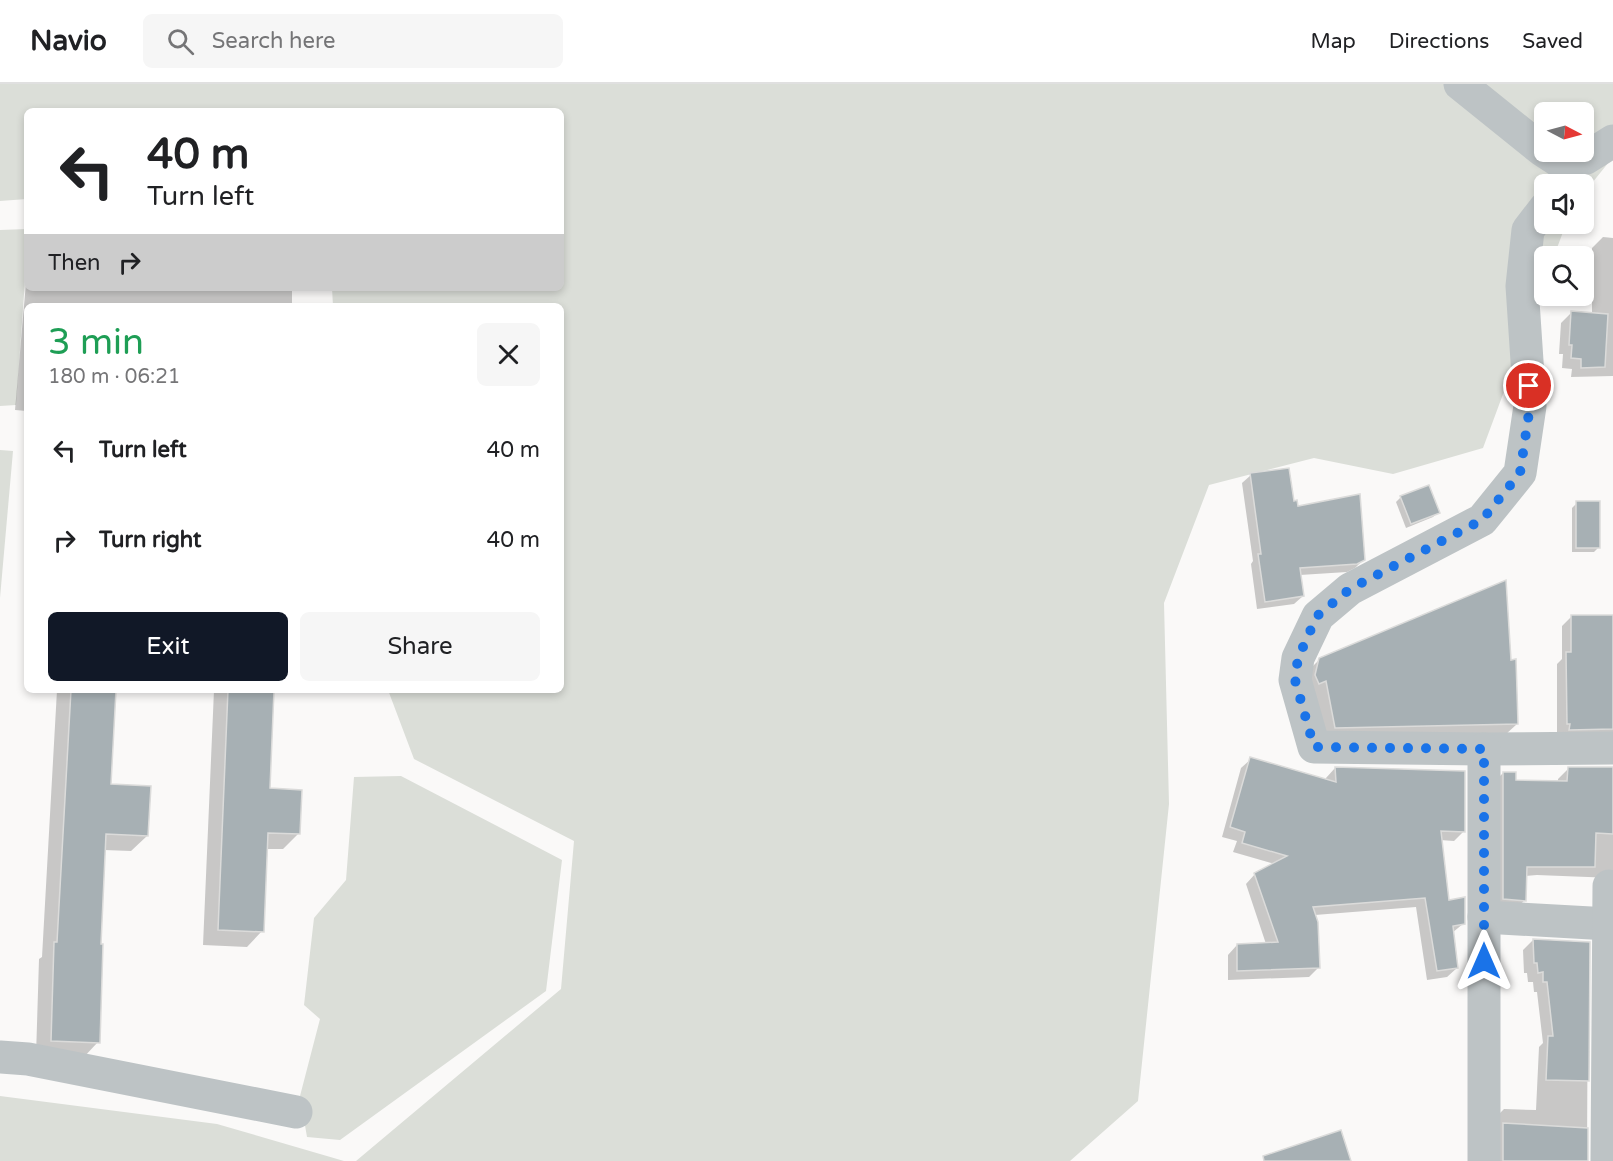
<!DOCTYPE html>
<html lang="en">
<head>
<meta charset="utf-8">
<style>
  body { margin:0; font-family:"Varela Round",sans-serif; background:#f6f6f6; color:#202124; height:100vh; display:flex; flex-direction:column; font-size:22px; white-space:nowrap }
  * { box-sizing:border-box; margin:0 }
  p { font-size:20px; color:#757577 }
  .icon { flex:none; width:33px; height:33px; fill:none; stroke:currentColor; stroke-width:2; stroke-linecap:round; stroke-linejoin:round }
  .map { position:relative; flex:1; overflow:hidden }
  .details { position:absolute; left:24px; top:219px; width:540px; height:390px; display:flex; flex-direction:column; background:#fff; border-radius:9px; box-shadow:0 3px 9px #0003 }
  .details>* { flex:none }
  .banner { position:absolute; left:24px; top:24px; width:540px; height:183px; border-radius:9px; box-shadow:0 3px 9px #0003; background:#fff; color:#202124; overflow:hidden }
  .needle { width:39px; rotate:96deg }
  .fabs { position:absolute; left:1534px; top:18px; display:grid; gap:12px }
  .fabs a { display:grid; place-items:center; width:60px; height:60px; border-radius:9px; background:#fff; box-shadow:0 3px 9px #0003; font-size:30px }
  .pin { position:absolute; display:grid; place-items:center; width:51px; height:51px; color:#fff; margin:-26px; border:3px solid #fff; border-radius:50%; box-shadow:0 2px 6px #0007 }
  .me { position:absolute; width:66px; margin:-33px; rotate:0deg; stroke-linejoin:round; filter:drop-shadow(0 0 4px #0008) }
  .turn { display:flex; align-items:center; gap:21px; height:126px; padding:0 24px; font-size:27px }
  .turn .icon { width:78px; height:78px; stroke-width:2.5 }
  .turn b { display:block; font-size:42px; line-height:51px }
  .then { display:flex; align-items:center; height:57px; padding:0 24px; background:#0003; gap:12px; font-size:22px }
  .round { display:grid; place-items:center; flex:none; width:63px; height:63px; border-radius:9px; background:#f6f6f6 }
  .headline { display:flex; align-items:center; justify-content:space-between; height:102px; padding:0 24px }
  h1 { font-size:36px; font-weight:600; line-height:45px; color:#1e9e55 }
  .primary-button { display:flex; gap:12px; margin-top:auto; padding:12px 24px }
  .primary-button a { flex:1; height:69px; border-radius:9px; background:#111827; color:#fff; font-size:24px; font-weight:600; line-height:69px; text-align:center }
  .primary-button a+a { background:#f6f6f6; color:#202124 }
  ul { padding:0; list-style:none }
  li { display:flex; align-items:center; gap:18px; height:90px; padding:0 24px }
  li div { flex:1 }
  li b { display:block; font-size:22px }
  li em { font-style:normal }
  header { display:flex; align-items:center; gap:36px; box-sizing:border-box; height:84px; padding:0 30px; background:#fff; border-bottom:2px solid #e0e0e0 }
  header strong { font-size:28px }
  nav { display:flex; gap:33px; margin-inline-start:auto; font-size:21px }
  .search { width:420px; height:54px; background:#f6f6f6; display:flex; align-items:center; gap:15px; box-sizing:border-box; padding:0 21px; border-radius:9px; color:#757577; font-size:22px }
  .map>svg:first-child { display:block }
</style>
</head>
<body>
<header>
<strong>Navio</strong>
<div class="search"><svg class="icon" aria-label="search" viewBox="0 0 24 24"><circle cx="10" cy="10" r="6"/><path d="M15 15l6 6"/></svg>Search here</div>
<nav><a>Map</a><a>Directions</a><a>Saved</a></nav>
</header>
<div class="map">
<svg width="1613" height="1077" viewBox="0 0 1613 1077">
  <rect width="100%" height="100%" fill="#faf9f8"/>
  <g fill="#dbded8" fill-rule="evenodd">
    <path d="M0 0H1613V73L1584 109V100H1545V140H1566L1554 172H1545V197L1483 364 1393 390 1314 374 1209 401 1164 519 1169 720 1138 1017 1070 1077H356L561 905 574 757 414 675 388 606H561V222H333L332 204H561V27H27V115L0 117ZM1545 28H1584V68H1545Z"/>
    <polygon points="27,145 27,169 16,321 0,322 0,146"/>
    <polygon points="0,366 13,367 0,514"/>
    <polygon points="401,692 562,776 546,907 340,1056 307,1053 300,1012 320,935 304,921 314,834 346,796 354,693"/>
    <polygon points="0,1012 217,1040 344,1077 0,1077"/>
  </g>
  <g fill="#0003">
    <polygon points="1603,153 1613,154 1613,292 1571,293 1572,285 1562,284 1563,270 1559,270 1561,239 1572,228 1592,230 1592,164"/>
    <polygon points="27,187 27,204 292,204 292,222 27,222 27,327 15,326"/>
    <polygon points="1251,391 1293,419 1364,475 1355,484 1347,488 1300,491 1303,512 1294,520 1257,525 1251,480 1253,477 1242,399"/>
    <polygon points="1401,413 1438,428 1433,433 1406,444 1396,418"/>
    <polygon points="1577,419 1599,463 1594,468 1572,468 1572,424"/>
    <polygon points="1572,532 1613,594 1613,650 1557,650 1557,580 1562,575 1562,542"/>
    <polygon points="1320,575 1510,577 1517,640 1505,651 1324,656 1307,588"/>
    <polygon points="57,606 114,606 109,701 147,752 131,767 104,766 99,861 98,958 83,974 36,972 39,875 42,873"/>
    <polygon points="214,606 272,606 268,706 298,750 283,765 266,765 262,847 247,863 203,861"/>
    <polygon points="1251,675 1326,697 1326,694 1335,684 1464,747 1454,757 1440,756 1448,817 1464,839 1452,849 1457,884 1447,893 1427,896 1416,823 1315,831 1319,883 1309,893 1228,896 1228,871 1237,861 1266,860 1246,800 1255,790 1275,780 1233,768 1237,757 1222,753 1241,684"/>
    <polygon points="1568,685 1613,721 1613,794 1537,791 1525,792 1525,816 1514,826 1493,825 1493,699 1503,689 1514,697 1558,699 1558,695"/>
    <polygon points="1533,856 1588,859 1587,1077 1494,1077 1494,1035 1504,1025 1536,1026 1539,963 1543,959 1537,908 1534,908 1533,898 1528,898 1527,889 1524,889 1523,866"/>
  </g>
  <g fill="#a7b0b4" stroke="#dbdbda" stroke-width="1.5">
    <polygon points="1571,227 1608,230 1605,283 1581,284 1581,275 1571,274 1572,261 1569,261"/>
    <polygon points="1289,384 1294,417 1297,416 1298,422 1360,410 1365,476 1357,480 1300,484 1304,512 1265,518 1258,470 1261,470 1250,389"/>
    <polygon points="1429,401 1440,429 1411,440 1400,412"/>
    <rect x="1576" y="417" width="24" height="47"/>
    <polygon points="1506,496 1511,576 1516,575 1518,640 1335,644 1326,597 1319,600 1315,591 1319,574"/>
    <polygon points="1571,531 1613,531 1613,645 1569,646 1570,640 1567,640 1566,568 1571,568"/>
    <polygon points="71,606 116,606 111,700 151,702 148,752 106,750 101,860 103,860 100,959 51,957 54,858 57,858"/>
    <polygon points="228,606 274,606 270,704 302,706 300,750 268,749 264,848 218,846"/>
    <polygon points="1250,673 1336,698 1335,683 1465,687 1465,748 1441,747 1449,816 1465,813 1465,840 1453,842 1458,884 1437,887 1425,814 1313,823 1318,838 1320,884 1237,887 1237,860 1278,858 1254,789 1287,772 1242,759 1245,748 1230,743"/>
    <polygon points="1568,683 1613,683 1613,750 1596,749 1595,783 1527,783 1526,817 1503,815 1503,688 1516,688 1516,696 1567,697"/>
    <polygon points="1533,855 1590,858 1589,997 1546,996 1548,952 1553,952 1547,898 1543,898 1543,888 1538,889 1537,879 1534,879"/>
    <polygon points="1503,1039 1588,1044 1588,1077 1503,1077"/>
    <polygon points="1341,1046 1351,1077 1264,1077 1263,1072"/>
  </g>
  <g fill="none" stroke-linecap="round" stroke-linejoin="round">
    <g stroke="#bdc3c5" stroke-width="33">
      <polyline points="1460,0 1542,66 1565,81"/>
      <polyline points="1565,81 1586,74 1613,57"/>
      <polyline points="1545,124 1528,146 1522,202 1530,322 1520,389 1482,436 1350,505 1318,532 1298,574 1295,596 1314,663 1484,665 1613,664"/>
      <polyline points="1484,833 1609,840"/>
      <polyline points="0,973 28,975 296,1028"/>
      <polyline points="1484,1077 1484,665"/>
      <polyline points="1607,1077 1609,802"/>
    </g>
  </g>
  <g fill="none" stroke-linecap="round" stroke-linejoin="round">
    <polyline stroke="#1a73e8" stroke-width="10" stroke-dasharray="0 18" points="1484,877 1484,665 1314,663 1295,596 1298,574 1317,532 1350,505 1482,436 1520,389 1530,322 1529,302"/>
  </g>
</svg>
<div class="fabs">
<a><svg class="needle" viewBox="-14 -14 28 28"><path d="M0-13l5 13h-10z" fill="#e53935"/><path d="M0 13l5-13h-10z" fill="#757577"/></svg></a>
<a><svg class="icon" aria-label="sound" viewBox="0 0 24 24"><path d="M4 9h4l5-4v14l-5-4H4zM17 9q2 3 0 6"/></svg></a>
<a><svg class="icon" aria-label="search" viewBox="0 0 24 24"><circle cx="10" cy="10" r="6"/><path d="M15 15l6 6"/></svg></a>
</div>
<div class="pin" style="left:1529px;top:302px;background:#d93025"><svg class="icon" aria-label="arrive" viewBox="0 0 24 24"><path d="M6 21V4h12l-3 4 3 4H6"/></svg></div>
<svg class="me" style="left:1484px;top:877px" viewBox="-20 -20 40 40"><path d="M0-17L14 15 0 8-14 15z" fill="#1a73e8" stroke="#fff" stroke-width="4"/></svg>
<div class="banner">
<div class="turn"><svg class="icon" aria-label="left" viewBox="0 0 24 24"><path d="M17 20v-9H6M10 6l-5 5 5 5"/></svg><div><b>40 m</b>Turn left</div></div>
<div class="then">Then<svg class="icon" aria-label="right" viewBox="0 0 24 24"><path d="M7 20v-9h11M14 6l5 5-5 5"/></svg></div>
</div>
<section class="details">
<div class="headline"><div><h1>3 min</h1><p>180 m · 06:21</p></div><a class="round"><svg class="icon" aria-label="close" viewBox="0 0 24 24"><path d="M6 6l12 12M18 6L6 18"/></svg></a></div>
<ul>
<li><svg class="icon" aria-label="left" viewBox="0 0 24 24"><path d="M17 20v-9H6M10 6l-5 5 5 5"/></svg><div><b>Turn left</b></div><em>40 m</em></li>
<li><svg class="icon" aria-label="right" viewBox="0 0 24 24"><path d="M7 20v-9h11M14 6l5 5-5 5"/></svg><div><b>Turn right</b></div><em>40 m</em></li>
</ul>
<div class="primary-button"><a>Exit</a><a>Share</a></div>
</section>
</div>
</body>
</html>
